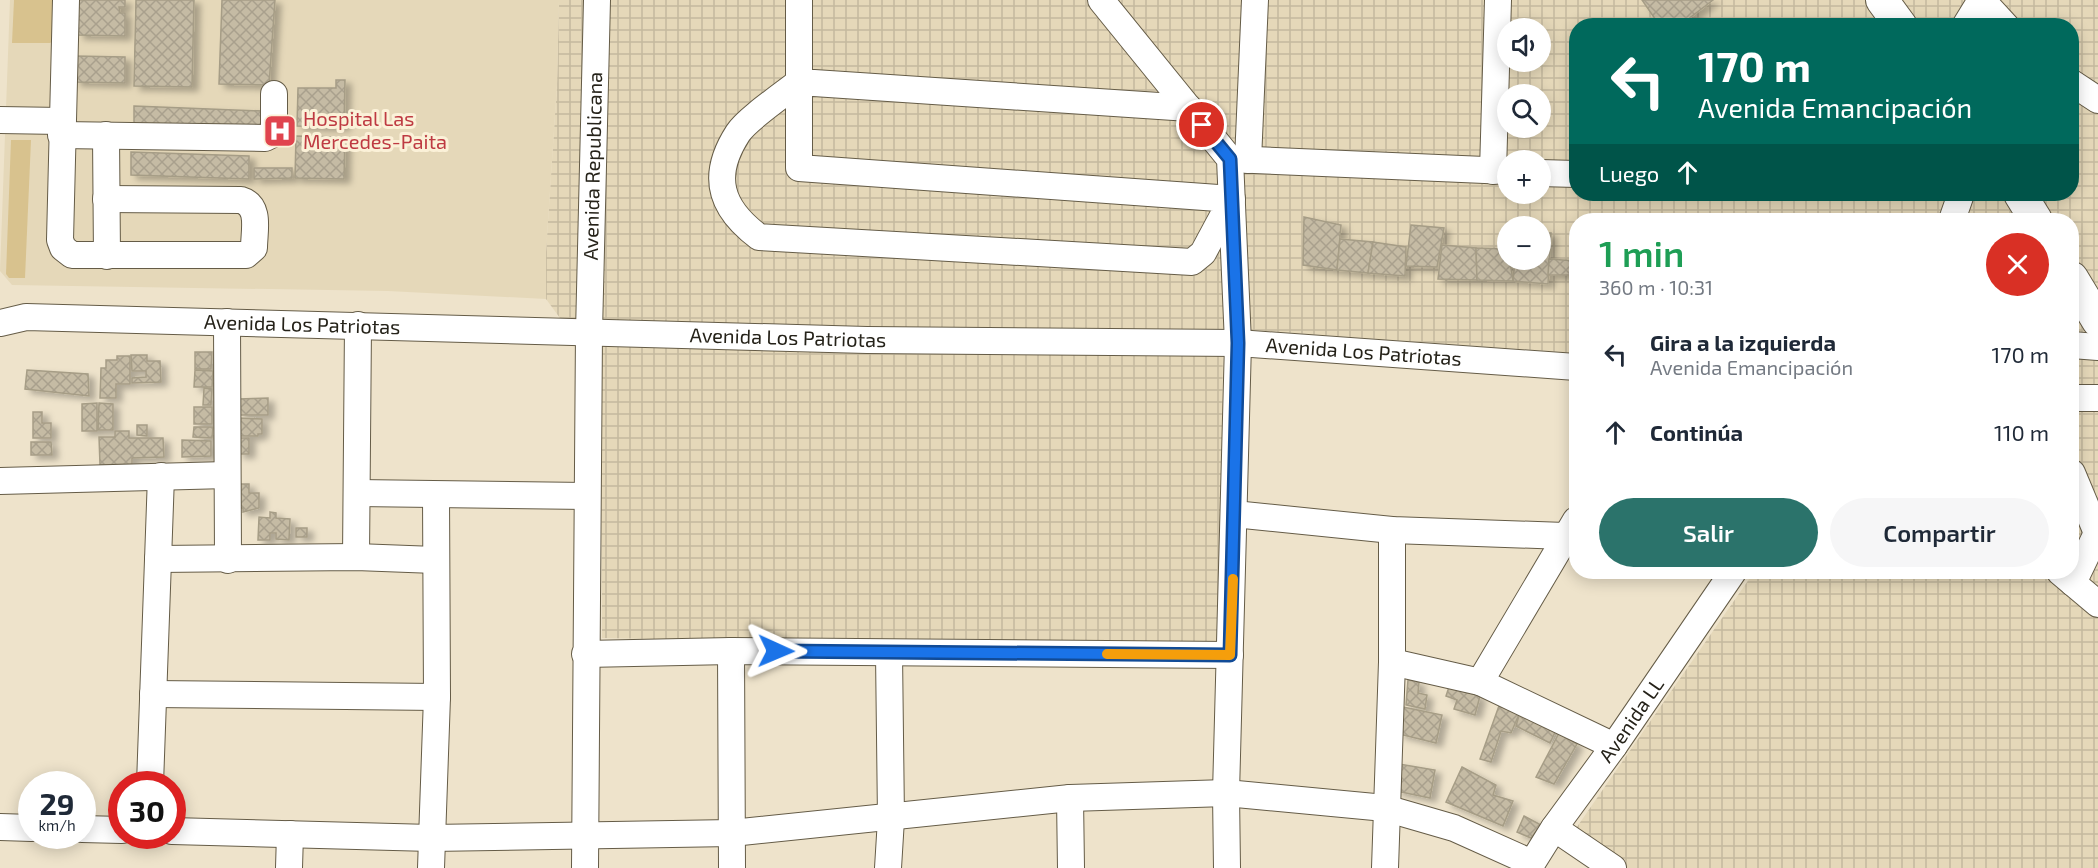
<!DOCTYPE html>
<html lang="es">
<head>
<meta charset="utf-8">
<style>
  body { margin:0; font-family:"Exo 2",sans-serif; background:#f6f6f7; color:#1f2937; height:100vh; display:flex; flex-direction:column; font-size:22px; white-space:nowrap }
  * { box-sizing:border-box; margin:0 }
  p { font-size:20px; color:#747a83 }
  .icon { flex:none; width:33px; height:33px; fill:none; stroke:currentColor; stroke-width:2; stroke-linecap:round; stroke-linejoin:round }
  .map { position:relative; flex:1; overflow:hidden }
  .side { position:absolute; left:1569px; top:213px; width:510px; height:366px; display:flex; flex-direction:column; background:#fff; border-radius:24px; box-shadow:0 3px 15px #0003 }
  .side>* { flex:none }
  .guide { position:absolute; left:1569px; top:18px; width:510px; height:183px; border-radius:24px; box-shadow:0 3px 15px #0003; background:#00695c; color:#fff; overflow:hidden }
  .fabs { position:absolute; left:1497px; top:18px; display:grid; gap:12px }
  .fabs a { display:grid; place-items:center; width:54px; height:54px; border-radius:50%; background:#fff; box-shadow:0 3px 15px #0003; font-size:30px }
  .speed { position:absolute; left:18px; top:771px; display:flex; gap:12px; font-size:30px; font-weight:700; text-align:center }
  .speed>* { display:grid; place-content:center; width:78px; height:78px; border-radius:50%; background:#fff; box-shadow:0 3px 15px #0003; line-height:1 }
  .speed small { font-size:15px; font-weight:400 }
  .speed .limit { border:9px solid #d22; background:#fff; color:#111 }
  .pin { position:absolute; display:grid; place-items:center; width:51px; height:51px; color:#fff; margin:-26px; border:3px solid #fff; border-radius:50%; box-shadow:0 2px 6px #0007 }
  .me { position:absolute; width:66px; margin:-33px; rotate:91deg; stroke-linejoin:round; filter:drop-shadow(0 0 4px #0008) }
  .turn { display:flex; align-items:center; gap:21px; height:126px; padding:0 30px; font-size:27px }
  .turn .icon { width:78px; height:78px; stroke-width:2.5 }
  .turn b { display:block; font-size:42px; line-height:51px }
  .then { display:flex; align-items:center; height:57px; padding:0 30px; background:#0003; gap:12px; font-size:22px }
  .round { display:grid; place-items:center; flex:none; width:63px; height:63px; border-radius:32px; background:#f6f6f7 }
  .summary { display:flex; align-items:center; justify-content:space-between; height:102px; padding:0 30px }
  h1 { font-size:36px; font-weight:600; line-height:45px; color:#1e9e55 }
  .action { display:flex; gap:12px; margin-top:auto; padding:12px 30px }
  .action a { flex:1; height:69px; border-radius:36px; background:#2b736b; color:#fff; font-size:24px; font-weight:600; line-height:69px; text-align:center }
  .action a+a { background:#f6f6f7; color:#1f2937 }
  ul { padding:0; list-style:none }
  li { display:flex; align-items:center; gap:18px; height:78px; padding:0 30px }
  li div { flex:1 }
  li b { display:block; font-size:22px }
  li em { font-style:normal }
  .map>svg:first-child { display:block }
</style>
</head>
<body>
<div class="map">
<svg width="2098" height="868" viewBox="0 0 2098 868">
  <defs>
    <pattern id="industrial-grid" width="8" height="8" patternUnits="userSpaceOnUse" patternTransform="scale(1.5)"><rect width="8" height="8" fill="#e5d8b9"/><path d="M0 4h8M4 0v8" fill="none" stroke="#c4b99e"/></pattern>
    <pattern id="building-cross-hatch" width="8" height="8" patternUnits="userSpaceOnUse" patternTransform="scale(1.5)"><rect width="8" height="8" fill="#c5bba4"/><path d="M0 0l8 8M0 8l8-8" fill="none" stroke="#a9a08d"/></pattern>
    <filter id="shadow"><feDropShadow dx="6" dy="4" stdDeviation="3" flood-color="#0004"/></filter>
  </defs>
  <rect width="100%" height="100%" fill="#eee3cb"/>
  <path fill="url(#industrial-grid)" fill-rule="evenodd" d="M559 0H2098V868H1625L1572 834 1754 572H2072V220H1576V353L1223 328 1221 650 602 638 601 374 546 299V252L557 84ZM1576 26H2072V194H1576ZM1508 28H1540V62H1508ZM1508 94H1540V128H1508ZM1508 160H1540V194H1508ZM1508 226H1540V260H1508Z"/>
  <polygon fill="#e5d8b9" points="10,0 559,0 557,84 546,252 546,299 388,291 12,285 0,271"/>
  <g fill="#d8c28e">
    <polygon points="14,0 54,0 53,41 50,43 12,43"/>
    <polygon points="11,140 31,140 25,278 9,278 6,274"/>
  </g>
  <g fill="url(#building-cross-hatch)" stroke="#a69d86" stroke-width="1.5" filter="url(#shadow)">
    <polygon points="78,0 125,0 125,7 119,7 120,13 125,13 125,36 78,35"/>
    <polygon points="136,0 194,0 192,87 134,86"/>
    <polygon points="222,0 275,0 269,85 219,84"/>
    <polygon points="1642,0 1713,0 1679,26 1660,26"/>
    <polygon points="75,56 125,57 125,83 75,82"/>
    <polygon points="336,80 345,80 344,127 297,126 298,88 336,88"/>
    <polygon points="134,106 263,111 262,133 134,128"/>
    <polygon points="296,136 345,137 344,179 295,178"/>
    <polygon points="131,152 249,156 249,179 131,175"/>
    <polygon points="254,168 292,168 292,178 254,179"/>
    <polygon points="1304,217 1341,225 1337,270 1303,265"/>
    <polygon points="1411,225 1444,228 1437,267 1406,266"/>
    <polygon points="1540,233 1551,233 1548,284 1513,281 1515,260 1540,260"/>
    <polygon points="1340,239 1373,242 1368,273 1337,270"/>
    <polygon points="1373,242 1406,247 1405,276 1368,273"/>
    <polygon points="1442,245 1476,248 1477,280 1438,279"/>
    <polygon points="1476,248 1508,249 1513,281 1477,280"/>
    <polygon points="1549,259 1576,261 1576,275 1548,275"/>
    <polygon points="195,352 212,352 211,369 195,369"/>
    <polygon points="131,355 147,355 147,361 160,361 161,382 132,383 132,378 146,377 146,371 132,371"/>
    <polygon points="117,356 130,356 130,384 116,384 116,398 100,398 101,368 106,368 106,360 117,360"/>
    <polygon points="27,370 88,374 89,396 25,389"/>
    <polygon points="195,370 213,371 212,387 194,387"/>
    <polygon points="204,388 212,389 211,405 203,405"/>
    <polygon points="268,398 268,415 239,415 239,399"/>
    <polygon points="97,403 97,431 82,431 82,404"/>
    <polygon points="99,403 113,404 113,430 98,430"/>
    <rect x="194" y="407" width="18" height="17"/>
    <polygon points="33,412 42,412 42,423 51,423 51,438 33,438"/>
    <polygon points="239,418 262,419 262,434 258,434 258,436 239,436"/>
    <polygon points="137,425 147,425 147,436 137,435"/>
    <polygon points="194,427 213,427 212,438 193,437"/>
    <polygon points="115,431 129,431 129,438 163,438 164,457 132,458 132,464 100,465 99,437 115,437"/>
    <polygon points="239,438 249,438 249,454 238,454"/>
    <polygon points="182,440 211,441 211,456 182,457"/>
    <polygon points="31,442 51,442 52,455 31,455"/>
    <polygon points="239,484 249,484 249,493 259,493 259,508 243,512 243,508 239,508"/>
    <polygon points="270,512 276,513 276,518 290,519 289,540 276,539 276,533 270,533 270,540 258,540 259,517 270,518"/>
    <rect x="296" y="528" width="11" height="9"/>
    <polygon points="1408,680 1419,682 1418,693 1427,695 1425,709 1406,705"/>
    <polygon points="1449,687 1480,696 1475,715 1454,709 1457,700 1446,696"/>
    <polygon points="1500,703 1520,712 1511,733 1501,731 1491,762 1480,759"/>
    <polygon points="1403,707 1442,715 1436,743 1399,734"/>
    <polygon points="1520,712 1557,728 1550,743 1516,726"/>
    <polygon points="1559,733 1577,744 1554,784 1536,777"/>
    <polygon points="1399,764 1435,770 1430,798 1396,791"/>
    <polygon points="1462,767 1496,785 1493,795 1513,801 1503,826 1446,802"/>
    <polygon points="1524,816 1541,825 1531,838 1517,832"/>
  </g>
  <g fill="none" stroke-linecap="round" stroke-linejoin="round">
    <g stroke="#655c47" stroke-width="28">
      <g id="minor">
        <path d="M66 0 60 240 63 248 72 255H246L254 248C254 231 261 206 241 200L106 199"/>
        <path d="M799 0V168L1232 199 1203 253 1192 262 759 237C720 208 710 176 738 133 747 119 784 94 799 82L1189 108"/>
        <polyline points="1101,0 1230,159 1238,343 1226,793 1227,868"/>
        <polyline points="1982,0 2006,26"/>
        <polyline points="1965,26 1981,0"/>
        <polyline points="2072,83 2098,100"/>
        <polyline points="0,120 61,121"/>
        <polyline points="61,135 265,138 273,134 274,130 274,94"/>
        <polyline points="106,135 107,256"/>
        <polyline points="1230,159 1508,171"/>
        <polyline points="1248,160 1255,0"/>
        <polyline points="1493,171 1498,0"/>
        <polyline points="1540,173 1576,174"/>
        <polyline points="1952,220 1961,194"/>
        <polyline points="227,322 228,560"/>
        <path id="s1" d="M0 323 26 317 867 340 1238 343 1576 367"/>
        <polyline points="2072,345 2098,347"/>
        <polyline points="2072,398 2098,398"/>
        <polyline points="2072,473 2097,533"/>
        <polyline points="0,481 227,475"/>
        <polyline points="357,493 587,496"/>
        <polyline points="1234,514 1392,530 1565,536"/>
        <polyline points="356,557 358,325"/>
        <polyline points="158,559 356,557 435,560"/>
        <polyline points="2060,572 2098,604"/>
        <polyline points="2073,583 2098,531"/>
        <polyline points="731,651 732,868"/>
        <polyline points="585,654 731,651 1230,655"/>
        <polyline points="1392,662 1480,682 1614,746"/>
        <polyline points="1480,682 1576,520"/>
        <polyline points="153,694 437,697"/>
        <polyline points="150,784 161,476"/>
        <polyline points="1070,798 1071,868"/>
        <polyline points="0,827 32,828"/>
        <polyline points="1554,828 1613,868"/>
        <polyline points="82,829 122,830"/>
        <polyline points="172,831 431,838 732,833 1070,798 1226,793 1385,808 1454,828 1532,863"/>
        <polyline points="289,868 290,834"/>
        <polyline points="431,868 437,697 436,496"/>
        <path id="s2" d="M585 868 589 332 597 0"/>
        <polyline points="888,868 891,819 889,653"/>
        <polyline points="1385,868 1392,662 1392,530"/>
        <path id="s3" d="M1529 868 1554 828 1614 746 1733 572"/>
      </g>
    </g>
    <g stroke="#655c47" stroke-width="34">
      <g id="major">
        <polyline points="1882,0 1901,26"/>
        <polyline points="2020,194 2036,220"/>
        <polyline points="2072,278 2098,321"/>
      </g>
    </g>
    <use href="#minor" stroke="#fff" stroke-width="26"/>
    <use href="#major" stroke="#fff" stroke-width="32"/>
  </g>
  <g fill="none" stroke-linecap="round" stroke-linejoin="round">
    <g stroke="#114b97" stroke-width="15">
      <polyline id="route" points="776,651 1230,655 1238,343 1230,159 1202,125"/>
    </g>
    <use href="#route" stroke="#1a73e8" stroke-width="10"/>
    <polyline stroke="#f59e0b" stroke-width="10" points="1107,654 1230,655 1233,579"/>
  </g>
  <defs>
    <g id="hospital-square" transform="scale(1.725)"><rect x="-9" y="-9" width="18" height="18" rx="4" fill="#e0444e" stroke="#fbf1d8"/><path d="M-5-5h3v3.5h4V-5h3V5h-3V1.5h-4V5h-3Z" fill="#fff"/></g>
  </defs>
  <g fill-rule="evenodd">
    <use href="#hospital-square" x="280" y="131"/>
  </g>
  <g text-anchor="middle" stroke-width="6" stroke-linejoin="round" paint-order="stroke">
    <g font-size="20" fill="#be3a42" stroke="#fbf1d8" text-anchor="start">
      <text x="303" y="126">Hospital Las<tspan x="303" dy="23">Mercedes-Paita</tspan></text>
    </g>
    <g font-size="20" fill="#252219" stroke="#fbf1d8">
      <text dy="7" stroke="none"><textPath href="#s2" startOffset="702">Avenida Republicana</textPath></text>
      <text dy="7" stroke="none"><textPath href="#s1" startOffset="303">Avenida Los Patriotas</textPath></text>
      <text dy="7" stroke="none"><textPath href="#s1" startOffset="789">Avenida Los Patriotas</textPath></text>
      <text dy="7" stroke="none"><textPath href="#s1" startOffset="1365">Avenida Los Patriotas</textPath></text>
      <text dy="7" stroke="none"><textPath href="#s3" startOffset="180">Avenida LL</textPath></text>
    </g>
  </g>
</svg>
<div class="fabs">
<a><svg class="icon" aria-label="sound" viewBox="0 0 24 24"><path d="M4 9h4l5-4v14l-5-4H4zM17 9q2 3 0 6"/></svg></a>
<a><svg class="icon" aria-label="search" viewBox="0 0 24 24"><circle cx="10" cy="10" r="6"/><path d="M15 15l6 6"/></svg></a>
<a>+</a>
<a>−</a>
</div>
<div class="speed"><div>29<small>km/h</small></div><div class="limit">30</div></div>
<div class="pin" style="left:1202px;top:125px;background:#d93025"><svg class="icon" aria-label="arrive" viewBox="0 0 24 24"><path d="M6 21V4h12l-3 4 3 4H6"/></svg></div>
<svg class="me" style="left:776px;top:651px" viewBox="-20 -20 40 40"><path d="M0-17L14 15 0 8-14 15z" fill="#1a73e8" stroke="#fff" stroke-width="4"/></svg>
<div class="guide">
<div class="turn"><svg class="icon" aria-label="left" viewBox="0 0 24 24"><path d="M17 20v-9H6M10 6l-5 5 5 5"/></svg><div><b>170 m</b>Avenida Emancipación</div></div>
<div class="then">Luego<svg class="icon" aria-label="ahead" viewBox="0 0 24 24"><path d="M12 20V5M6 11l6-6 6 6"/></svg></div>
</div>
<section class="side">
<div class="summary"><div><h1>1 min</h1><p>360 m · 10:31</p></div><a class="round" style="background:#d93025;color:#fff"><svg class="icon" aria-label="close" viewBox="0 0 24 24"><path d="M6 6l12 12M18 6L6 18"/></svg></a></div>
<ul>
<li><svg class="icon" aria-label="left" viewBox="0 0 24 24"><path d="M17 20v-9H6M10 6l-5 5 5 5"/></svg><div><b>Gira a la izquierda</b><p>Avenida Emancipación</p></div><em>170 m</em></li>
<li><svg class="icon" aria-label="ahead" viewBox="0 0 24 24"><path d="M12 20V5M6 11l6-6 6 6"/></svg><div><b>Continúa</b></div><em>110 m</em></li>
</ul>
<div class="action"><a>Salir</a><a>Compartir</a></div>
</section>
</div>
</body>
</html>
